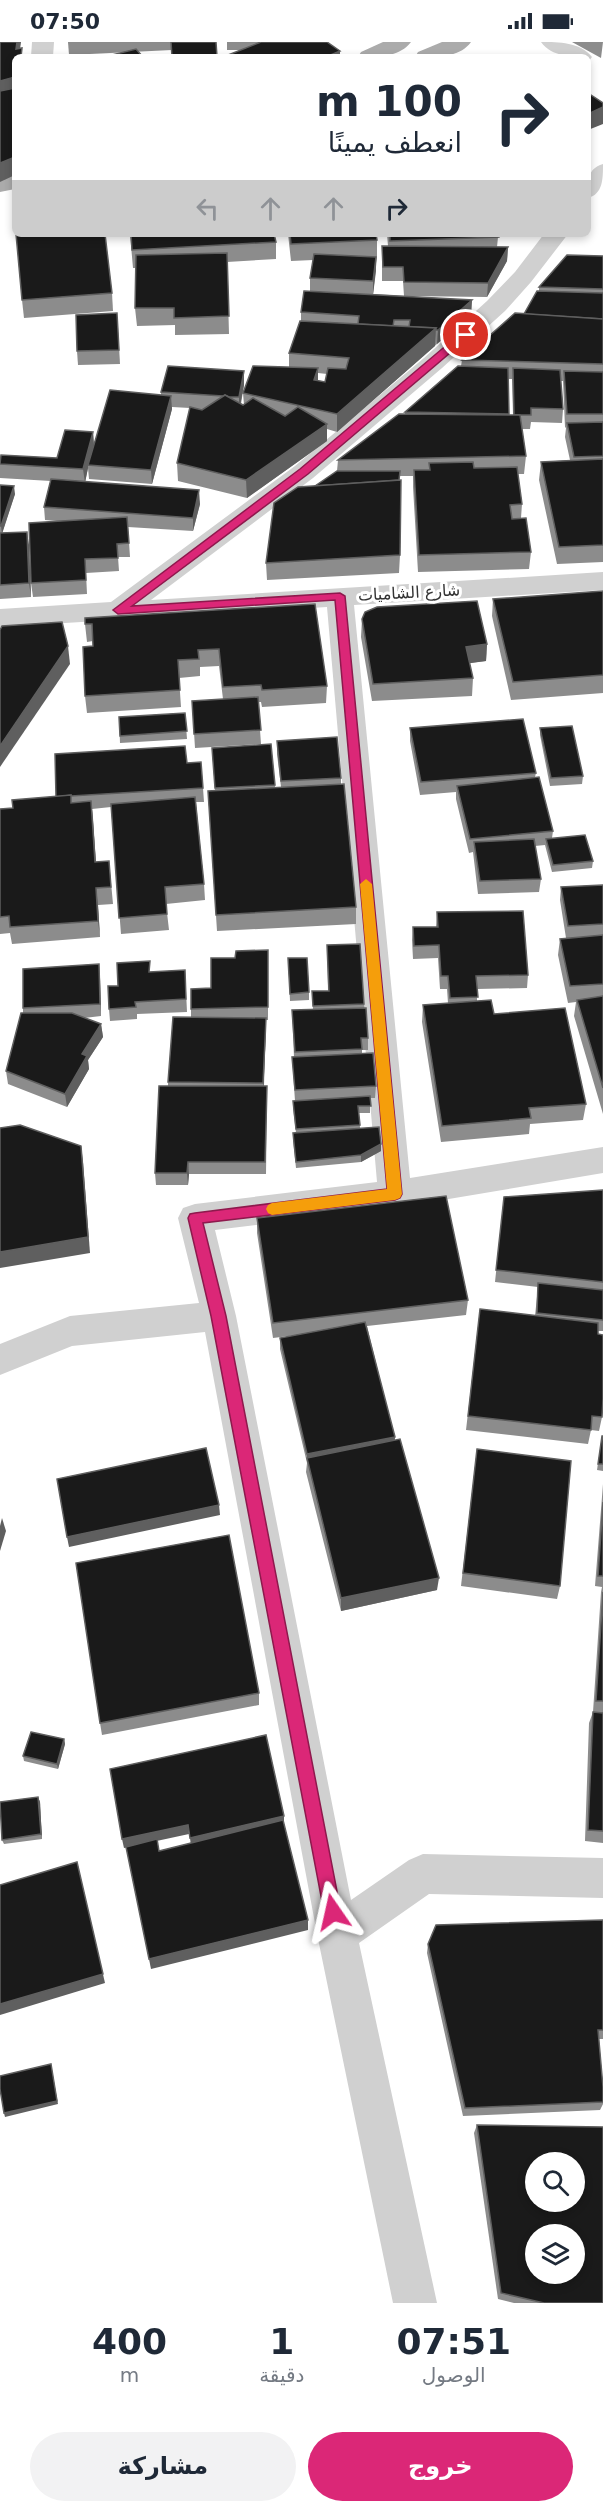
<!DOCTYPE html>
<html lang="ar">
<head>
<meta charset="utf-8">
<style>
  body { margin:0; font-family:"DejaVu Sans",Vazirmatn,sans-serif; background:#f2f2f3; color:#1f2937; direction:rtl; height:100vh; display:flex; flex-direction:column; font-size:22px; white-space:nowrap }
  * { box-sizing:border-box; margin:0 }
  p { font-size:20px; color:#747a83 }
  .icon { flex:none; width:33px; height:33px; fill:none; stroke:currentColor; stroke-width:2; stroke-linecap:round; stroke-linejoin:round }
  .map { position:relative; height:2261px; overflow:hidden; direction:ltr }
  .side { display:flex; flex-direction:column; background:#fff; flex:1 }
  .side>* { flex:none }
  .guide { position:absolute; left:12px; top:12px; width:579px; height:183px; border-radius:9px; box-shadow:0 3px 9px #0003; direction:rtl; background:#fff; color:#1f2937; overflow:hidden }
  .fabs { position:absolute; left:525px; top:2110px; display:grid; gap:12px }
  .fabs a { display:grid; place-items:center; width:60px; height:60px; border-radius:50%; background:#fff; box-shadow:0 3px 9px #0003; font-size:30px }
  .pin { position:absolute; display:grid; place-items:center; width:51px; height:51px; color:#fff; margin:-26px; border:3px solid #fff; border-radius:50%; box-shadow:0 2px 6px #0007 }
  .me { position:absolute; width:66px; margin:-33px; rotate:349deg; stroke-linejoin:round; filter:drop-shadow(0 0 4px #0008) }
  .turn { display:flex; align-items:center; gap:21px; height:126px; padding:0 30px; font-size:27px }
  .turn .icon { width:78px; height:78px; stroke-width:2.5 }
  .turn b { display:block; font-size:42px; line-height:51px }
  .lanes { display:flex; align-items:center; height:57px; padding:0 30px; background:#0003; justify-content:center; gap:30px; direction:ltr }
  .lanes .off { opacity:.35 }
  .eta { display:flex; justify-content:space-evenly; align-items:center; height:102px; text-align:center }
  .eta b { font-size:36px; font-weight:700; line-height:42px }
  .cta { display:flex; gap:12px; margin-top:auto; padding:12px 30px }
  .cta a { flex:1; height:69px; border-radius:36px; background:#db2777; color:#fff; font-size:24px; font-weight:700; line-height:69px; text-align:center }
  .cta a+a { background:#f2f2f3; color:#1f2937 }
  .status { display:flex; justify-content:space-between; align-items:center; height:42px; padding:0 30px; background:#fff; direction:ltr }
  .status svg { height:16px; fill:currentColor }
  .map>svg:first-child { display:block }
</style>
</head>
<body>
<div class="status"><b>07:50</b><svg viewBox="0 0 49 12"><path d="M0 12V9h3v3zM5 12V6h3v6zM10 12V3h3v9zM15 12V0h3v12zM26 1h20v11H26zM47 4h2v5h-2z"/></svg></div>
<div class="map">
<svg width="603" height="2261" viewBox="0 0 603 2261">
  <rect width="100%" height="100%" fill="#fff"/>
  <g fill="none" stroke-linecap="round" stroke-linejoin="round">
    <g fill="#d0d0d0" fill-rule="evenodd">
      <polygon points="32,0 54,0 53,15 31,15"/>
      <path d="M541 0C559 0 580 0 592 15L588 20V15C572 15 552 15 541 0Z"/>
      <path d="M603 122C603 137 603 152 588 156 588 141 586 127 603 122Z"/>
      <polygon points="544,192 568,192 531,240 505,269 442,326 313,436 151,558 603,530 603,548 354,563 410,1136 603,1105 603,1131 395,1166 215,1188 236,1274 351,1858 409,1818 423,1812 603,1816 603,1856 429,1852 359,1901 437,2261 393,2261 317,1892 205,1290 72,1304 0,1333 0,1302 70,1274 199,1261 178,1176 183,1166 195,1162 377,1140 327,565 0,585 0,567 111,560 295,424 424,316 487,259 515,230"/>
    </g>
    <g fill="#ababab" fill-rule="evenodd">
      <path d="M383 0H411C399 16 376 15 358 15L361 10Z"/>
      <path d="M442 0H471C459 17 433 15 415 15L418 10Z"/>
      <polygon points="15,133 15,147 0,150 0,136"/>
    </g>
  </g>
  <g fill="#8c8c8c" fill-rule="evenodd">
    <polygon points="68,0 216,0 172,8 69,13"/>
    <polygon points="227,0 327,0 240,8 227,8"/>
    <polygon points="572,0 603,0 601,16"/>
    <polygon points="130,192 274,192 276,200 276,217 227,220 229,292 175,293 175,283 137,284 135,266 136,226 133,226"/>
    <path d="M288 192H376L377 198V216L373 252 472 258 471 272 337 390 327 387V399L247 456 178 439 177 421 190 366 172 365V367L152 442 89 437 88 426 85 440 200 462 193 489 128 485 130 515H118L119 529 86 531 87 552 33 555 31 541 57 479 45 478 44 465 51 439 0 436V417L57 416 93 390 94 403 161 353V350L244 329V343L241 362 244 363 243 351 289 325V311L301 279V270L310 249V236L313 218 291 219ZM318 331 327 332 325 340 318 338Z"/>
    <polygon points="387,192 494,192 498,195 497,205 508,205 507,219 487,255 404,254 403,239 382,239 382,204 388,204"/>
    <path d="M603 214V520L557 522 539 438 541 420 570 418 565 395 566 386 565 385 563 339H560L563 367 562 381 531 380 530 387H522L526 414 524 432H518L522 462 521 476 531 510 529 527 418 530 413 445V434H399L400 513 399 531 267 538 266 521 315 444 337 429 338 418 405 372V370L461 324 462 318 524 272 539 249V245ZM508 337H512L513 373H509Z"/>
    <polygon points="112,251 113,269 24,276 22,258"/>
    <polygon points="118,285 120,322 78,323 77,309"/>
    <polygon points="0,443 15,452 2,491 29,503 31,555 0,557"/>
    <polygon points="603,549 603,651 511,658 492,574 493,557"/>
    <polygon points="315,562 327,644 326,661 262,665 261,660 258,660 261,702 195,706 192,659 223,657 219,624 200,625 200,634 179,636 181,665 87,671 85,654 93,604 93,599 87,600 85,582"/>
    <polygon points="362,577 487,602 486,619 469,621 473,636 472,654 372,659 361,595"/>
    <polygon points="185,671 187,697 120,701 119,675"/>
    <polygon points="410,686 536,731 535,735 553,789 552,796 593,819 592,826 552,830 545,803 535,804 541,837 539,850 478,852 473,810 469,811 456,757 456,750 420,753 410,699"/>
    <polygon points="540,686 583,734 582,742 550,744 540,693"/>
    <polygon points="277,699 341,736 341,742 356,865 356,882 217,889 208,749 215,749 212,706 271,702 275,745 281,745 277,712"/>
    <polygon points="187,721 203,746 204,760 196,760 204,842 205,858 166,862 169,888 121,892 111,765 92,767 96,820 109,819 113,862 98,863 100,895 12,902 10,891 0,892 0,767 13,766"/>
    <polygon points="603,843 603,1072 574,974 576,960 568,961 558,913 560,897 566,896 560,858 561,845"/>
    <polygon points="437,870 528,933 527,946 477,947 477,959 494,972 586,1062 583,1078 530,1082 529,1092 441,1100 422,980 423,963 448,961 447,947 440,947 438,916 413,917 412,898 413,885 436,885"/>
    <polygon points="327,903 364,962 368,996 368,1008 362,1008 362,1011 376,1044 375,1056 370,1056 370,1071 359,1071 360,1086 381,1102 381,1109 361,1120 296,1126 293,1098 293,1091 296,1091 293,1066 293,1059 295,1059 292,1015 294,1015 292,968 313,968 312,949 328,949"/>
    <polygon points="268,908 268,978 266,978 264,1044 267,1056 266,1132 189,1132 188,1143 156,1143 155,1131 168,1044 168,1040 191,975 191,967 211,946 235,916"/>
    <polygon points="288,916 309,950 309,958 290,959"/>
    <polygon points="185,928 187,970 137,972 137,977 110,979 109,967 118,944 151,930"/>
    <polygon points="100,935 101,974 84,976 101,982 103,995 88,1018 89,1027 67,1065 8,1042 6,1029 23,971 23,966"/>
    <polygon points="603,1148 603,1289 598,1289 602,1375 599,1389 591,1388 588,1402 466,1388 480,1267 535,1274 538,1245 495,1240 504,1155"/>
    <polygon points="257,1176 468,1258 466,1273 367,1284 395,1398 437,1548 341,1569 306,1430 307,1421 280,1307 280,1296 297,1293 273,1296 257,1191"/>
    <polygon points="602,1394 603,1394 603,1429 597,1428"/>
    <polygon points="477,1407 560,1544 557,1557 461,1544"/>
    <polygon points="603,1442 603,1801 585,1799 589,1681 593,1670 601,1550 602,1545 595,1544"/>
    <polygon points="259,1651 259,1663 102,1693 100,1681"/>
    <polygon points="64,1697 65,1702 58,1727 24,1719 23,1714"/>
    <polygon points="38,1755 40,1760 42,1797 4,1802 2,1798"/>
    <polygon points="603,1878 603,1997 599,1997 603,2045 603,2062 600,2068 463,2074 427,1911 428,1902"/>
    <polygon points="477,2083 603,2261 514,2261 498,2257 474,2091"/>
  </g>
  <g fill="#5f5f5f">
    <polygon points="17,0 21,0 19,15 16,7"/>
    <polygon points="340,9 340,15 326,15"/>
    <polygon points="15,35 15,53 0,57 0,39"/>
    <polygon points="603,65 603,82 588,88 588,72"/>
    <polygon points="15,115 15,133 0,140 0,121"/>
    <polygon points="508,205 507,219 487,255 488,241"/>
    <polygon points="376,215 376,229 373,253 373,239"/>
    <polygon points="472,258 471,272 437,302 438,288"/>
    <polygon points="436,286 435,304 337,390 337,372"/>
    <polygon points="318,326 318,344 314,338"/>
    <polygon points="244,329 244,343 239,369 239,355"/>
    <polygon points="171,354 172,367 152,442 151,428"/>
    <polygon points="327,382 327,399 247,456 246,438"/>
    <polygon points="93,390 94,404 88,423 88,426 85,441 83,427"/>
    <polygon points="14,444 15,452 2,492 1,484"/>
    <polygon points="199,448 200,462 193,489 193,476"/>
    <polygon points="27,490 29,503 31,555 29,541"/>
    <polygon points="487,602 486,619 464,622 466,605"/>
    <polygon points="68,604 70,622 0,725 0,704"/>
    <polygon points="91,759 93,776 97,837 95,820"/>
    <polygon points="96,846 98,863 100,895 98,879"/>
    <polygon points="99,922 100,935 101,974 100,962"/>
    <polygon points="266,976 266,989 263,1054 263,1041"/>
    <polygon points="101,982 103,995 88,1018 89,1027 67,1065 65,1052 82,1012"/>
    <polygon points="381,1102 381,1109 361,1120 361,1113"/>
    <polygon points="81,1104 83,1119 90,1211 0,1226 0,1210"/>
    <polygon points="188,1120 189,1132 188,1143 187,1131"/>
    <polygon points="395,1395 394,1406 307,1417 307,1412"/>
    <polygon points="219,1463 220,1473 69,1505 67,1495"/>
    <polygon points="2,1476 6,1489 0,1509 0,1484"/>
    <polygon points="439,1536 437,1548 341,1569 341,1556"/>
    <polygon points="64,1697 65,1702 58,1727 57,1722"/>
    <polygon points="38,1755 40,1760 42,1797 41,1792"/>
    <polygon points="284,1774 284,1783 191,1804 190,1796"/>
    <polygon points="188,1783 189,1792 124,1806 122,1797"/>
    <polygon points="77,1820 105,1941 0,1973 0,1962"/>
    <polygon points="308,1878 308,1888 151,1927 149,1917"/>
    <polygon points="51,2022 58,2062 5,2075 4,2071"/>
  </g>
  <g fill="#1a1a1a" stroke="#5f5f5f" stroke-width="1.5" fill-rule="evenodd">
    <polygon points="0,0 17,0 16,7 22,6 21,15 15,15 15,35 0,39"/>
    <polygon points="171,0 216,0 217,15 172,15"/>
    <polygon points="261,0 327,0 340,9 326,15 223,15"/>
    <polygon points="136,7 143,15 104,15"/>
    <polygon points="15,46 15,115 0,121 0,49"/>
    <polygon points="588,51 603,61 603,65 588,72"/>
    <polygon points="16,192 105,192 112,251 22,258"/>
    <polygon points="131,192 274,192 276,200 132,208"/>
    <polygon points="290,192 376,192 377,198 291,202"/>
    <polygon points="390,192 494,192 498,195 390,199"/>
    <polygon points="382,204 508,205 488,241 404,240 403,225 383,225"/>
    <polygon points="227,211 229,274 174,276 174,266 135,266 136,213"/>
    <polygon points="314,212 376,215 373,239 310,236"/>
    <polygon points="567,213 603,214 603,247 539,245"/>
    <polygon points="304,249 472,258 438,288 436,288 436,286 409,285 410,278 394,278 393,284 358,282 359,274 301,270"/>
    <polygon points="537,249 603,251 603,277 524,272"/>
    <polygon points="117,271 119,308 77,309 76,273"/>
    <polygon points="515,271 603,277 603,322 462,318"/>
    <polygon points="300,279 436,286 337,372 243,351 253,324 318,326 314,338 325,340 328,326 346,327 349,316 289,311"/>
    <polygon points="168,324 244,329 239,355 229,355 225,353 223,354 161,350"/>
    <polygon points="458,324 508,326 509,372 405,370"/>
    <polygon points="513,326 560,328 563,367 531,366 531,373 514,373"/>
    <polygon points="564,329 603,330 603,372 567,372"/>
    <polygon points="110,348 171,354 151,428 88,423"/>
    <polygon points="225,353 243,363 253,356 285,374 298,365 327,382 246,438 177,421 190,365 202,368"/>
    <polygon points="399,372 520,373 526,414 338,418"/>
    <polygon points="603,380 603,414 574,415 567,381"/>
    <polygon points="65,388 93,390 83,427 0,422 1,413 57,416"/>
    <polygon points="603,417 603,503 559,505 541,420"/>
    <polygon points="473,420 474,426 517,425 522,462 510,463 512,477 526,476 531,510 419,513 414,428 430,428 429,421"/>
    <polygon points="337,429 400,429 399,438 315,444"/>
    <polygon points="51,437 199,448 193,476 44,465"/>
    <polygon points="401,438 400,513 266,521 274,461 298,445"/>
    <polygon points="0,443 14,444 1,484 0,484"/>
    <polygon points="127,475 129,501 117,502 118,516 85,517 86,538 31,541 29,481"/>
    <polygon points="27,490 29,541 0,543 0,491"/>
    <polygon points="603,549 603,633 513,640 493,557"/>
    <polygon points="477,559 487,602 466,605 473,636 373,642 362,577 365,570 377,565"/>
    <polygon points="315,562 327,644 262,648 261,643 223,645 219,607 198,608 199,617 178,618 180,648 85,654 83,605 93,604 92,582 85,582 85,576"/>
    <polygon points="62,580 68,604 0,704 0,588 2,584"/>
    <polygon points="258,655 261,688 194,692 192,659"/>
    <polygon points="185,671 187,689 120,694 119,675"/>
    <polygon points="523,677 536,731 421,740 410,686"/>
    <polygon points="572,684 583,734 551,736 540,686"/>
    <polygon points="337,695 341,736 281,739 277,699"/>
    <polygon points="271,702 275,743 215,746 212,706"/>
    <polygon points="185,704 187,721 201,720 203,746 71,754 71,753 56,755 55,712"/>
    <polygon points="539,735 553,789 470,797 457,744"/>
    <polygon points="344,742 356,865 216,873 208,749"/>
    <polygon points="71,753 71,761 91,759 95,820 109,819 111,845 96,846 98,879 10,885 9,874 0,875 0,767 13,766 12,758"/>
    <polygon points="195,755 204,842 165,845 167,872 119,876 111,762"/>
    <polygon points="585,793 593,819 553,823 546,797"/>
    <polygon points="534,797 541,837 480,839 474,800"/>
    <polygon points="603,843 603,882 568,884 561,845"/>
    <polygon points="523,869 528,933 476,934 478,955 450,956 448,934 441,934 439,903 414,904 413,885 438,885 437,870"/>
    <polygon points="603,893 603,942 570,944 560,897"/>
    <polygon points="360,902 364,962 313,964 312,949 329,949 327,903"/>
    <polygon points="268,908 268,965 191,967 191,947 211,946 211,916 235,916 236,909"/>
    <polygon points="288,916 307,916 309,950 290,952"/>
    <polygon points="150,919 149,930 185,928 186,957 135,960 136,965 109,967 108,944 118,944 117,921"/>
    <polygon points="99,922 100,962 23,966 23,927"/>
    <polygon points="603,954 603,1046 577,958"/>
    <polygon points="491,958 494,972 565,966 586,1062 529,1066 531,1076 442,1084 423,963"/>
    <polygon points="366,966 368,996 361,996 362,1007 295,1010 292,968"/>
    <polygon points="21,971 72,971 101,982 82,1012 87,1014 65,1052 6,1029"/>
    <polygon points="173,975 266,976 263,1041 168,1040"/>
    <polygon points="373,1011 376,1044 295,1048 292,1015"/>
    <polygon points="159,1044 267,1044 265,1120 188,1120 187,1131 155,1131"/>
    <polygon points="370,1054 371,1064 358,1064 360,1083 296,1087 293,1059"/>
    <polygon points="20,1083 81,1104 88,1195 0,1210 0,1086"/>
    <polygon points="379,1085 381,1102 361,1113 296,1120 293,1091"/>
    <polygon points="603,1148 603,1240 496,1228 504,1155"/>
    <polygon points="446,1154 468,1258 273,1281 257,1176"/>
    <polygon points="538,1241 603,1248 603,1278 537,1271"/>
    <polygon points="480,1267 598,1281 598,1292 603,1293 603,1357 602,1375 592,1374 591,1388 468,1374"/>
    <polygon points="365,1280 395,1395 307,1412 280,1296"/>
    <polygon points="602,1394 603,1394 603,1422 598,1422"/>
    <polygon points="400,1397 439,1536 341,1556 307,1416"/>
    <polygon points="206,1406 219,1463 67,1495 57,1437"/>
    <polygon points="477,1407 571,1419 560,1544 463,1531"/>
    <polygon points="603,1460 603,1534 598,1534"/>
    <polygon points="229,1493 259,1651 100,1681 76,1521"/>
    <polygon points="603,1550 603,1659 596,1659"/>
    <polygon points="593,1670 603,1671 603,1789 588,1788"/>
    <polygon points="31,1690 64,1697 57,1722 23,1714"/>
    <polygon points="266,1693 284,1774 190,1796 188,1783 122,1797 110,1727"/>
    <polygon points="38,1755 41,1792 2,1798 0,1760"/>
    <polygon points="283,1778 308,1878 149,1917 126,1805 157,1797 159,1809"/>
    <polygon points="77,1820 103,1932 0,1962 0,1843"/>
    <polygon points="603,1878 603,1988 598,1988 603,2045 603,2060 465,2066 428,1902 436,1883"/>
    <polygon points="51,2022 57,2059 4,2071 0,2047 0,2034"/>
    <path d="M477 2083 603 2085V2261H544L501 2251ZM536 2121H574V2160H536ZM536 2193H574V2232H536Z"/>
  </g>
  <polygon fill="#db2777" stroke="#8e194d" stroke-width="1.5" points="462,290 471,293 308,432 132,564 340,551 345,554 402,1152 400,1156 395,1158 203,1181 226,1274 341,1870 339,1876 333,1878 327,1876 324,1870 211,1274 188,1176 190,1172 195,1171 387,1147 335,558 118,572 113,568 300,427"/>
  <polygon fill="#f59e0b" points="366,837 372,842 402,1152 400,1156 395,1158 272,1173 268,1171 266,1167 268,1163 272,1161 387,1147 360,842"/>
  <g text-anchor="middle" stroke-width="6" stroke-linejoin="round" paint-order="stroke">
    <g font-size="16" fill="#333" stroke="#fff">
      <text transform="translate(409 550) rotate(-3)" y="6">شارع الشاميات</text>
    </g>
  </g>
</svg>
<div class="fabs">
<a><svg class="icon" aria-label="search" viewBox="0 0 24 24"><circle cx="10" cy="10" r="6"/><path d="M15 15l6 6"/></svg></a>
<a><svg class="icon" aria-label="layers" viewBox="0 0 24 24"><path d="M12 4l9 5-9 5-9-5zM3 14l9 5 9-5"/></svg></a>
</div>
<div class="pin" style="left:466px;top:293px;background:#d93025"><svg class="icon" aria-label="arrive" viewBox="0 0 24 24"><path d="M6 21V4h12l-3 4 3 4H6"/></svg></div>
<svg class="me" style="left:333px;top:1870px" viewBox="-20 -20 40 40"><path d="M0-17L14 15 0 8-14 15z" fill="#db2777" stroke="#fff" stroke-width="4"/></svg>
<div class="guide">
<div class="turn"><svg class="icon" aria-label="right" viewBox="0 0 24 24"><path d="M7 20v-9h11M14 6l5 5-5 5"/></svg><div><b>100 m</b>انعطف يمينًا</div></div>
<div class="lanes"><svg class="icon off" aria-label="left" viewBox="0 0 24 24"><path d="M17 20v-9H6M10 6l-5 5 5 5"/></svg><svg class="icon off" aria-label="ahead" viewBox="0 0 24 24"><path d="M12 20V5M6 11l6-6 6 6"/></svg><svg class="icon off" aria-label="ahead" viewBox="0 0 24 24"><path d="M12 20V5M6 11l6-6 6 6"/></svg><svg class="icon" aria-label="right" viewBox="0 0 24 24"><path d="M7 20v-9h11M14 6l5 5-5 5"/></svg></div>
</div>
</div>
<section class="side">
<div class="eta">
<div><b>07:51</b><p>الوصول</p></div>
<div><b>1</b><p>دقيقة</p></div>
<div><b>400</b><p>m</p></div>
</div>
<div class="cta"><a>خروج</a><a>مشاركة</a></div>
</section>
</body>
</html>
